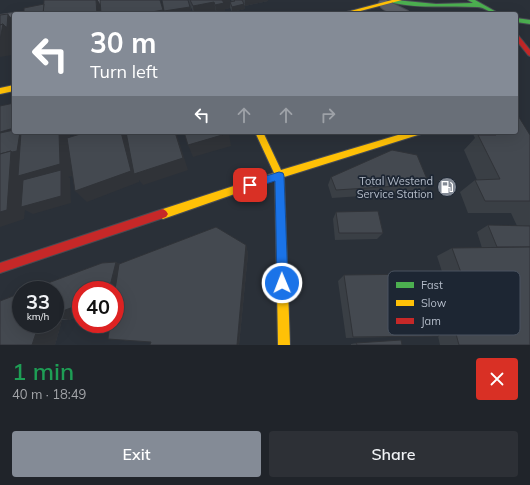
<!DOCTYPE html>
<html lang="en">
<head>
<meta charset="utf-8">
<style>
  body { margin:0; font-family:Mulish,sans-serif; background:#2d3036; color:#f1f3f6; height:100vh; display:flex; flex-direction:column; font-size:15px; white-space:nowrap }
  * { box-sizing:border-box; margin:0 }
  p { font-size:13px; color:#a2a4a8 }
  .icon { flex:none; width:22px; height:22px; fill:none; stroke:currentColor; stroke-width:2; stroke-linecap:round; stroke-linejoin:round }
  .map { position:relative; height:345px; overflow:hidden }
  .sheet { display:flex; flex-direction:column; background:#20242a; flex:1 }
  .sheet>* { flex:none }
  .hud { position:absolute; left:12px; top:12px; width:506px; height:122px; border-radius:4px; box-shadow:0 4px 16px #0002,0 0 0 1px #3d4147; background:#848b96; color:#fff; overflow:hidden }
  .speed { position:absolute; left:12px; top:281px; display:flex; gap:8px; font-size:20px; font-weight:700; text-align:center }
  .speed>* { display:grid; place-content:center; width:52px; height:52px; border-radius:50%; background:#20242a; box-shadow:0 4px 16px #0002,0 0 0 1px #3d4147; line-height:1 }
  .speed small { font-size:10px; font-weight:400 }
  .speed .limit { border:6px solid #d22; background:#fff; color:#111 }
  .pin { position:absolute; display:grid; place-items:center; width:34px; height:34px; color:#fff; margin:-17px; border-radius:8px; box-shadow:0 2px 6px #0006 }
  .me { position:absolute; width:44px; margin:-22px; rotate:359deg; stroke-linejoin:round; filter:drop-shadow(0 0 3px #0008) }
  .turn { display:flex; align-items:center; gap:14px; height:84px; padding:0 12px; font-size:18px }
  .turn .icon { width:52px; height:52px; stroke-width:2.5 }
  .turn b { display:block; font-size:28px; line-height:34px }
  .lanes { display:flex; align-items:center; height:38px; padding:0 12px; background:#0003; justify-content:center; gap:20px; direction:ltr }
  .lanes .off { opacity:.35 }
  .round { display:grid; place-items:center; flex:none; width:42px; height:42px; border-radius:4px; background:#2d3036 }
  .summary { display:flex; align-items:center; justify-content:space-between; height:68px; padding:0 12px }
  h1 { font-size:24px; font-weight:600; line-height:30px; color:#1e9e55 }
  .primary-button { display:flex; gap:8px; margin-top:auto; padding:8px 12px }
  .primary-button a { flex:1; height:46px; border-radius:4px; background:#848b96; color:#fff; font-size:16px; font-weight:600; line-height:46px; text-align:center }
  .primary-button a+a { background:#2d3036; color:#f1f3f6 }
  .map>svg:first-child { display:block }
</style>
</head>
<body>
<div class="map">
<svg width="530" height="345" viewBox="0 0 530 345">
  <rect width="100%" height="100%" fill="#2a3038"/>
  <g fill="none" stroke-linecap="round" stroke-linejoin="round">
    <g stroke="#484c53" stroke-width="2">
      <g id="street">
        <polygon points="83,0 113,0 111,3 106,4 54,14 24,14 26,11 31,10"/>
        <path d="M386 0 408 11 410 14C399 14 386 15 378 4L380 1Z"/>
        <polygon points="14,13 19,14 14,14 14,21 0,23 0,15"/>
      </g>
    </g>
    <g stroke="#484c53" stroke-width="2">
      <g id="fast">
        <path d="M395 0 436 4 473 3 468 0H475L500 14C490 14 485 7 477 7 449 5 422 9 393 3V1Z"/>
        <polygon points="516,18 530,20 530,24 516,22"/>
      </g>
    </g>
    <g stroke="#484c53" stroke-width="2">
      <g id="slow">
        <polygon points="392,0 402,0 349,14 339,14"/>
        <polygon points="14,85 14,91 0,94 0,88"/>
        <polygon points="255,132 263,132 281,170 408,132 422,132 421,134 284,177 290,345 278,345 275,180 163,219 160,217 158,214 160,211 163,209 274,173"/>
      </g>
    </g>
    <g stroke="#484c53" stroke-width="2">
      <g id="jam">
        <polygon points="516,34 518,35 530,50 530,56 528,55 516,40"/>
        <polygon points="163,209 166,211 168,214 166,217 0,273 0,263"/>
      </g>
    </g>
    <use href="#street" fill="#5a5e66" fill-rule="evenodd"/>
    <use href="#fast" fill="#4caf50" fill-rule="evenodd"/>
    <use href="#slow" fill="#ffc107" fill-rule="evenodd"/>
    <use href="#jam" fill="#c62828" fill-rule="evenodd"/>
  </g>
  <g fill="#3a3f45">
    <polygon points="162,0 230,0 230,8 225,9 225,13 222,14 216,14 216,12 208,14 194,14 190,5 192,14 165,14"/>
    <polygon points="231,0 268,0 268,1 245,6 244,5 245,9 232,12 230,8 230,2 232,2"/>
    <polygon points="472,132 516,132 530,135 530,345 440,345 438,336 346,338 338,281 344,275 423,280 427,278 444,278 437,256 452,248 482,248 477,232 488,225 517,226 511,213 468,213 460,192 475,180 477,180 464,150 475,138"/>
    <polygon points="331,177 429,184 422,192 332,198 328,185"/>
    <polygon points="336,212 383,233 377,239 335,240 333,219"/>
    <polygon points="216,227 246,245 248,254 239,345 150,345 151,342 108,339 110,324 115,324 115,290 81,290 81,315 69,320 62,320 55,345 0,345 0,301 21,293 21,324 55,324 55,290 29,290 102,263 116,262 119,264"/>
    <polygon points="356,343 402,345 351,345 351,344"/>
  </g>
  <g fill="#303338">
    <polygon points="96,0 98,0 102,8 103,14 97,14"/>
    <polygon points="160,0 164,14 140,14"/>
    <polygon points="222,0 230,0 230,8 225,9 225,13 217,14 215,5"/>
    <polygon points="245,0 268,0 268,1 245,6"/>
    <polygon points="214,2 216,12 208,14 194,14 193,6"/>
    <polygon points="244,4 245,9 232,12 232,7"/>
    <polygon points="190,7 192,14 165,14 164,11"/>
    <polygon points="8,14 14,21 14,42 12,55 0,57 0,28 3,24"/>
    <polygon points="14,128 14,132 70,132 72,176 68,177 70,178 71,203 33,214 25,210 24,219 0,227 0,132"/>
    <polygon points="75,132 109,132 81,140"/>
    <polygon points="121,132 124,132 126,135 137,174 175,132 176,132 188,170 143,185 139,180 139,182 87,202 75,191"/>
    <polygon points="229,133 231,146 193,157 188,145"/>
    <polygon points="246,245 248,254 239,345 237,345"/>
    <polygon points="116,262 128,270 115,290 109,290"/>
    <polygon points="81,304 81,315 69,320 55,317 55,314"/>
    <polygon points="55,319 62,320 55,345 32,345 39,324 55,324"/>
  </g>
  <g fill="#444950" stroke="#303338">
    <polygon points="44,0 96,0 97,14 43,14"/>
    <polygon points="100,0 160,0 163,10 140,14 101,14"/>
    <polygon points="162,0 188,0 190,7 164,11"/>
    <polygon points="190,0 222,0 224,3 215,5 214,2 193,6"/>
    <polygon points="234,0 242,0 244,4 232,7 230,2 235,1"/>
    <polygon points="44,4 43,14 24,14 24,8"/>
    <polygon points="8,14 7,27 6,27 3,24 0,25 0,15"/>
    <polygon points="3,24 0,40 0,25"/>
    <polygon points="14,103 14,128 0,132 0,106"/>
    <polygon points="516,114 517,114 530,135 530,201 485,201 475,180 500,179 478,135 496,135 494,132 516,132"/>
    <polygon points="14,130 14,132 20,132 17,151 12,152 11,151 0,154 0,133"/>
    <polygon points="21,132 59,132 60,164 18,176"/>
    <polygon points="87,132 121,132 131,171 75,191 67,138"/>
    <polygon points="126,132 175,132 183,158 134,174"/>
    <polygon points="184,132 229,132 229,133 188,145"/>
    <polygon points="392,150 417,155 429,184 336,190 331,177"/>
    <polygon points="11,151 7,210 0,212 0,154"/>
    <polygon points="61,170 61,196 21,207 23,180"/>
    <polygon points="378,211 383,233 339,233 336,212"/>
    <polygon points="488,225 530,226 530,247 497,247"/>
    <polygon points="216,227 246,245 237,345 150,345 151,342 108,339 110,324 115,324 115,290 119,264"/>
    <polygon points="530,247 530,345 459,345 456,334 443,334 427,278 463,278 452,248"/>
    <polygon points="116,262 109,290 81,290 81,304 55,314 55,290 29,290 102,263"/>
    <polygon points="421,274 439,336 353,337 344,275"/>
    <polygon points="21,293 21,324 39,324 32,345 0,345 0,301"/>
    <polygon points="401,340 402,345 357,345 356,343"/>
  </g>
  <polygon fill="#1a73e8" stroke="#114b97" points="279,172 283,173 284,176 288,283 286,287 282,289 278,287 277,283 275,181 250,189 247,188 245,185 247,182"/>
  <defs>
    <g id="fuel-disc" transform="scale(1)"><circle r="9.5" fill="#848b96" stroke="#1d2633"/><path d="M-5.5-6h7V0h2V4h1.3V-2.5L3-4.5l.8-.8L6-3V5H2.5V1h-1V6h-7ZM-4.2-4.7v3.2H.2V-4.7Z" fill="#fff"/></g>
  </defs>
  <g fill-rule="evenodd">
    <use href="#fuel-disc" x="447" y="187"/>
  </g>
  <g text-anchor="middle" stroke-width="3.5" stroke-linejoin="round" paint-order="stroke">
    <g font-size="11" fill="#b4bcc9" stroke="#1d2633" text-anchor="end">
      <text x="433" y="185">Total Westend<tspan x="433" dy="13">Service Station</tspan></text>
    </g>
  </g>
  <rect x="388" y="271" width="132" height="64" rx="6" fill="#1d2633" stroke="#4a5360" stroke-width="1"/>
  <rect x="396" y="282" width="18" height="6" fill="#4caf50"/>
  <rect x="396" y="300" width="18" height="6" fill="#ffc107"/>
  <rect x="396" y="318" width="18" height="6" fill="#c62828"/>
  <g font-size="11" fill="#b4bcc9">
    <text x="421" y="289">Fast</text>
    <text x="421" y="307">Slow</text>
    <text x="421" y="325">Jam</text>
  </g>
</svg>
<div class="speed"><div>33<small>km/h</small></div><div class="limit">40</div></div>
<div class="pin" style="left:250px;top:185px;background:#d93025"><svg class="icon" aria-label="arrive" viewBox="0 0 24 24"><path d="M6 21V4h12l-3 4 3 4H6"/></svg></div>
<svg class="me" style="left:282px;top:283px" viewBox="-20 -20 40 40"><circle r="17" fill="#1a73e8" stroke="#fff" stroke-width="3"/><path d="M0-11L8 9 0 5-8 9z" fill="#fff"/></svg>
<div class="hud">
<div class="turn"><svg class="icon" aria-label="left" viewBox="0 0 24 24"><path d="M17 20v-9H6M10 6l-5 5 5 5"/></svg><div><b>30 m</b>Turn left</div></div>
<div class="lanes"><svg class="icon" aria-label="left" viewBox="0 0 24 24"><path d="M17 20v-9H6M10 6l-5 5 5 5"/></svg><svg class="icon off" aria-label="ahead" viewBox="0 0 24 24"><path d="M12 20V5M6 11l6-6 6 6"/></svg><svg class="icon off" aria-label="ahead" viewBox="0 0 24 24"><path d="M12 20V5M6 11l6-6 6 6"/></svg><svg class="icon off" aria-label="right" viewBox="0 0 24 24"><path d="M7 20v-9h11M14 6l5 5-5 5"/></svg></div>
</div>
</div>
<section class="sheet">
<div class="summary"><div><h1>1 min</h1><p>40 m · 18:49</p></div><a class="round" style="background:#d93025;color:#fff"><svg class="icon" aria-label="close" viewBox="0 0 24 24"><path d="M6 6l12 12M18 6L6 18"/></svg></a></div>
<div class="primary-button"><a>Exit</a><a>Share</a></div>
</section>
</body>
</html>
